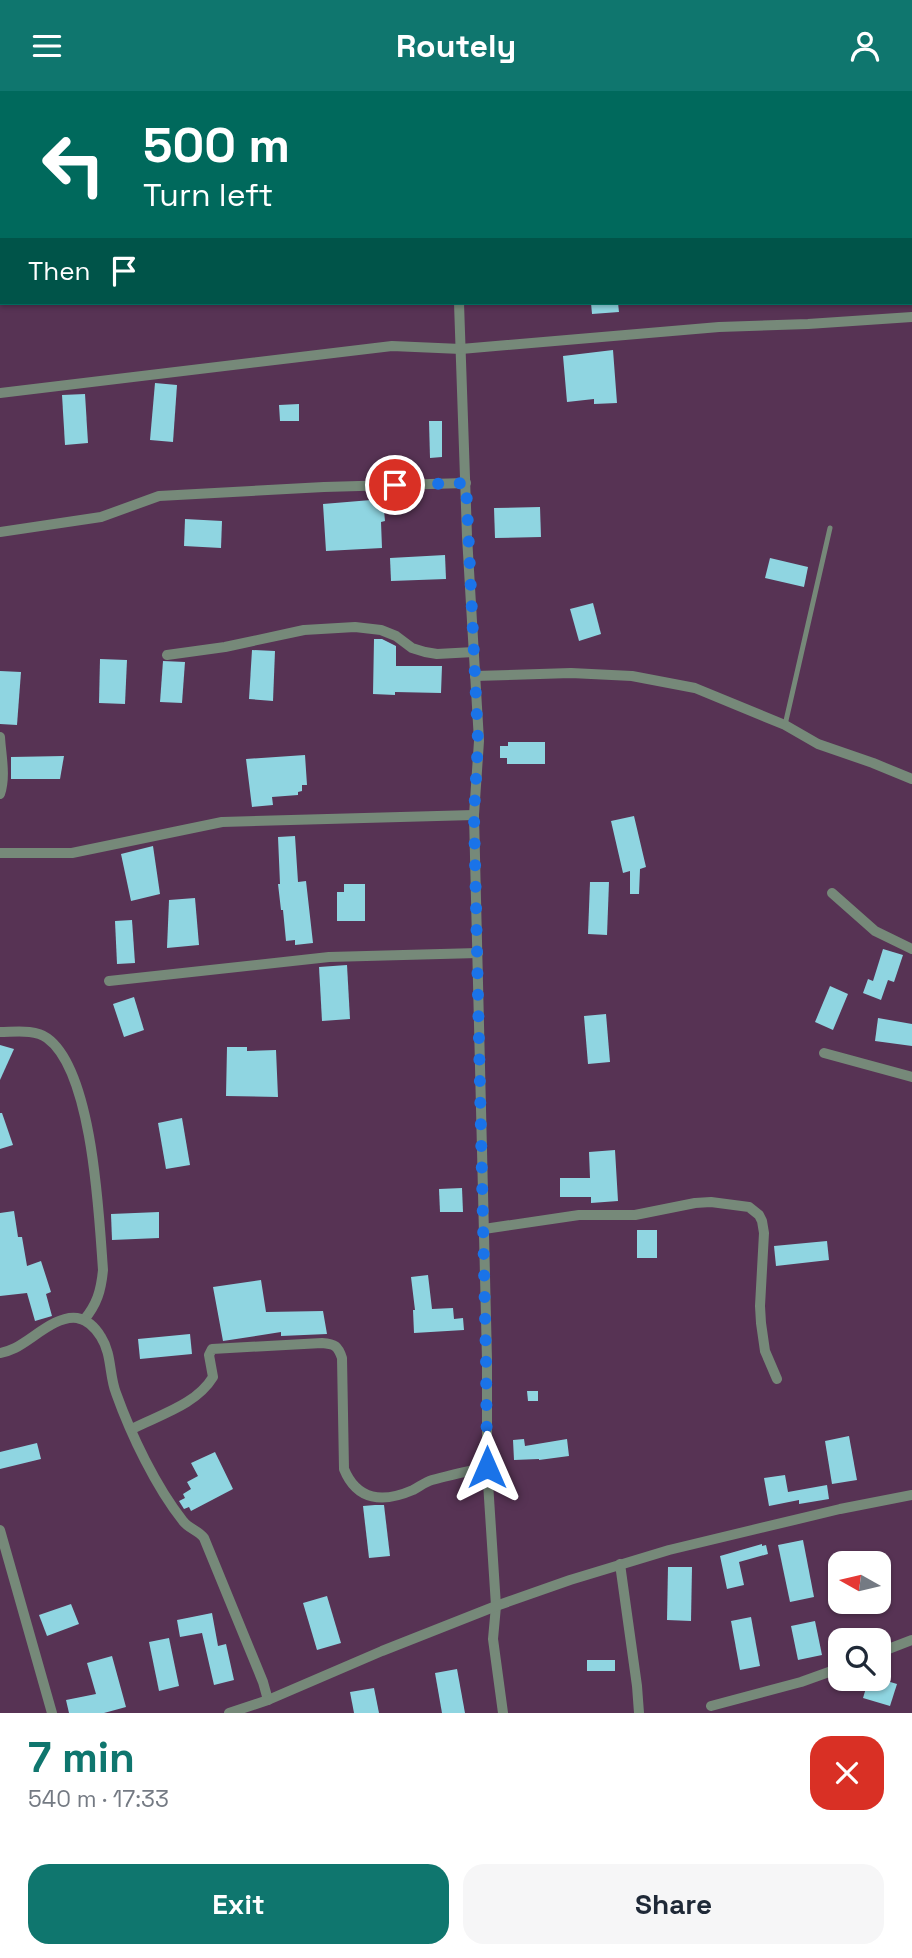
<!DOCTYPE html>
<html lang="en">
<head>
<meta charset="utf-8">
<style>
  body { margin:0; font-family:"Space Grotesk",sans-serif; background:#f6f6f7; color:#1f2937; height:100vh; display:flex; flex-direction:column; font-size:26px; white-space:nowrap }
  * { box-sizing:border-box; margin:0 }
  p { font-size:23px; color:#747a83 }
  .icon { flex:none; width:38px; height:38px; fill:none; stroke:currentColor; stroke-width:2; stroke-linecap:round; stroke-linejoin:round }
  .map { position:relative; height:1622px; overflow:hidden }
  .side { display:flex; flex-direction:column; background:#fff; flex:1 }
  .side>* { flex:none }
  .hud { position:absolute; left:0px; top:0px; width:914px; height:214px; box-shadow:0 2px 5px #0004; background:#00695c; color:#fff; overflow:hidden }
  .needle { width:46px; rotate:278deg }
  .fabs { position:absolute; left:828px; top:1460px; display:grid; gap:14px }
  .fabs a { display:grid; place-items:center; width:63px; height:63px; border-radius:14px; background:#fff; box-shadow:0 2px 5px #0004; font-size:35px }
  .pin { position:absolute; display:grid; place-items:center; width:60px; height:60px; color:#fff; margin:-30px; border:4px solid #fff; border-radius:50%; box-shadow:0 2px 7px #0007 }
  .me { position:absolute; width:77px; margin:-38px; rotate:0deg; stroke-linejoin:round; filter:drop-shadow(0 0 5px #0008) }
  .turn { display:flex; align-items:center; gap:24px; height:147px; padding:0 28px; font-size:32px }
  .turn .icon { width:91px; height:91px; stroke-width:2.5 }
  .turn b { display:block; font-size:49px; line-height:60px }
  .then { display:flex; align-items:center; height:66px; padding:0 28px; background:#0003; gap:14px; font-size:26px }
  .round { display:grid; place-items:center; flex:none; width:74px; height:74px; border-radius:21px; background:#f6f6f7 }
  .headline { display:flex; align-items:center; justify-content:space-between; height:119px; padding:0 28px }
  h1 { font-size:42px; font-weight:600; line-height:52px; color:#0f766e }
  .primary-button { display:flex; gap:14px; margin-top:auto; padding:14px 28px }
  .primary-button a { flex:1; height:80px; border-radius:21px; background:#0f766e; color:#fff; font-size:28px; font-weight:600; line-height:80px; text-align:center }
  .primary-button a+a { background:#f6f6f7; color:#1f2937 }
  header { display:flex; justify-content:space-between; align-items:center; height:91px; padding:0 28px; background:#0f766e; color:#fff; font-size:32px; font-weight:600 }
  .map>svg:first-child { display:block }
</style>
</head>
<body>
<header><svg class="icon" aria-label="menu" viewBox="0 0 24 24"><path d="M4 6h16M4 12h16M4 18h16"/></svg>Routely<svg class="icon" aria-label="person" viewBox="0 0 24 24"><circle cx="12" cy="8" r="4"/><path d="M4 21q1-7 8-7t8 7"/></svg></header>
<div class="map">
<svg width="912" height="1622" viewBox="0 0 912 1622">
  <rect width="100%" height="100%" fill="#573354"/>
  <g fill="#8fd5e1">
    <polygon points="591,212 618,212 619,221 592,223"/>
    <polygon points="613,259 617,312 594,313 594,308 567,311 563,265"/>
    <polygon points="155,292 177,294 173,351 150,349"/>
    <polygon points="85,303 88,352 65,354 62,304"/>
    <polygon points="299,313 299,330 280,330 279,314"/>
    <polygon points="429,330 442,330 442,366 430,367"/>
    <polygon points="383,408 385,430 381,431 382,457 326,460 323,413"/>
    <polygon points="540,416 541,446 495,447 494,417"/>
    <polygon points="185,428 222,430 221,457 184,455"/>
    <polygon points="445,464 446,488 391,490 390,467"/>
    <polygon points="770,467 808,476 804,496 765,487"/>
    <polygon points="593,512 601,543 579,550 570,518"/>
    <polygon points="374,548 382,548 396,555 396,575 442,575 441,602 395,601 395,604 373,603"/>
    <polygon points="252,559 275,560 273,610 249,608"/>
    <polygon points="100,568 127,569 125,613 99,612"/>
    <polygon points="163,570 185,571 182,612 160,611"/>
    <polygon points="0,580 21,581 17,634 0,633"/>
    <polygon points="508,651 545,651 545,673 507,673 507,667 500,667 500,655 508,655"/>
    <polygon points="305,664 307,694 302,694 302,700 298,701 298,704 272,706 273,714 252,716 246,668"/>
    <polygon points="64,665 60,688 11,688 11,666"/>
    <polygon points="634,725 646,776 640,778 639,803 630,803 630,780 623,782 611,730"/>
    <polygon points="295,745 298,791 306,790 313,852 295,854 295,849 286,850 283,819 281,819 278,793 280,793 278,746"/>
    <polygon points="153,755 160,803 131,810 121,763"/>
    <polygon points="590,791 609,791 607,844 588,843"/>
    <polygon points="344,793 365,793 365,830 337,830 337,801 344,801"/>
    <polygon points="195,807 199,854 167,857 169,809"/>
    <polygon points="132,829 135,872 117,873 115,830"/>
    <polygon points="883,858 903,864 894,891 888,889 881,909 863,902 868,888 873,890"/>
    <polygon points="347,874 350,928 322,930 319,876"/>
    <polygon points="830,895 848,903 833,939 815,931"/>
    <polygon points="134,906 144,939 124,946 113,913"/>
    <polygon points="606,923 610,971 588,973 584,925"/>
    <polygon points="878,927 912,933 912,955 875,950"/>
    <polygon points="0,954 14,958 0,989"/>
    <polygon points="227,956 247,956 247,960 276,959 278,1006 226,1005"/>
    <polygon points="0,1022 2,1022 13,1054 0,1058"/>
    <polygon points="182,1027 190,1074 166,1078 158,1032"/>
    <polygon points="615,1059 618,1110 591,1112 591,1106 560,1106 560,1087 590,1087 589,1061"/>
    <polygon points="462,1097 463,1121 440,1121 439,1098"/>
    <polygon points="14,1120 18,1146 22,1146 27,1175 41,1170 51,1201 46,1203 52,1225 35,1230 27,1202 0,1205 0,1122"/>
    <polygon points="159,1121 159,1147 112,1149 111,1123"/>
    <rect x="637" y="1139" width="20" height="28"/>
    <polygon points="827,1150 829,1169 776,1175 774,1155"/>
    <polygon points="428,1184 432,1218 453,1217 454,1228 463,1227 464,1239 414,1242 413,1219 415,1219 411,1186"/>
    <polygon points="261,1189 266,1221 323,1220 327,1243 281,1245 281,1241 223,1250 213,1196"/>
    <polygon points="190,1243 192,1263 140,1268 138,1248"/>
    <polygon points="527,1300 538,1300 538,1310 528,1310"/>
    <polygon points="849,1345 857,1389 832,1393 825,1350"/>
    <polygon points="524,1348 525,1355 567,1348 569,1365 539,1369 539,1368 514,1369 513,1349"/>
    <polygon points="37,1352 41,1368 0,1378 0,1361"/>
    <polygon points="215,1361 233,1398 191,1420 189,1416 184,1418 179,1410 185,1407 183,1403 191,1398 187,1391 198,1385 191,1372"/>
    <polygon points="785,1384 788,1401 827,1394 829,1408 799,1413 799,1409 769,1415 764,1387"/>
    <polygon points="375,1414 384,1414 390,1465 369,1467 363,1415"/>
    <polygon points="803,1449 814,1506 790,1511 778,1454"/>
    <polygon points="762,1453 762,1455 766,1454 768,1463 739,1471 744,1494 727,1498 720,1465"/>
    <polygon points="668,1476 692,1476 691,1530 667,1529"/>
    <polygon points="327,1505 341,1552 317,1559 303,1512"/>
    <polygon points="71,1513 79,1533 47,1545 39,1524"/>
    <polygon points="212,1522 218,1555 226,1553 234,1589 214,1594 202,1542 180,1546 177,1529"/>
    <polygon points="751,1526 760,1575 740,1579 731,1530"/>
    <polygon points="815,1530 822,1564 798,1569 791,1535"/>
    <polygon points="169,1547 179,1595 159,1600 149,1551"/>
    <polygon points="112,1565 126,1616 104,1622 69,1622 66,1609 96,1603 87,1572"/>
    <rect x="587" y="1569" width="28" height="11"/>
    <polygon points="457,1578 465,1622 442,1622 435,1582"/>
    <polygon points="869,1587 877,1587 897,1593 890,1615 863,1607"/>
    <polygon points="374,1597 379,1622 354,1622 350,1601"/>
  </g>
  <g fill="none" stroke-linecap="round" stroke-linejoin="round">
    <polyline stroke="#768979" stroke-width="5" points="785,634 830,437"/>
    <g stroke="#768979" stroke-width="10">
      <polyline points="449,0 449,2"/>
      <polyline points="459,212 467,445 479,650 474,724 487,1269 487,1376 496,1515 493,1548 503,1622"/>
      <polyline points="0,302 392,255 461,258 719,236 808,233 912,226"/>
      <polyline points="0,441 101,426 159,405 324,396 466,392"/>
      <polyline points="167,564 225,556 304,539 355,536 381,539 396,545 412,557 425,561 437,563 474,561"/>
      <polyline points="475,585 571,582 632,585 695,597 785,634 818,653 873,672 912,688"/>
      <path d="M0 646C1 664 6 685 0 703"/>
      <polyline points="0,762 72,762 222,731 474,724"/>
      <polyline points="832,802 875,840 912,858"/>
      <polyline points="109,890 329,866 478,862"/>
      <path d="M0 941C15 941 35 938 47 947 93 980 99 1125 103 1179 101 1200 97 1213 84 1229"/>
      <polyline points="824,962 912,986"/>
      <polyline points="484,1138 579,1124 635,1124 695,1112 711,1111 749,1116 759,1124 762,1130 764,1142 760,1215 761,1232 765,1260 777,1288"/>
      <path d="M0 1262C5 1261 11 1259 15 1257 33 1248 56 1224 77 1227 88 1229 95 1236 101 1246 112 1263 109 1284 116 1302 131 1344 156 1396 183 1430 189 1438 198 1439 204 1447L263 1591 268 1609"/>
      <path d="M132 1338C159 1324 196 1314 213 1286L209 1264 212 1258 322 1252C335 1253 338 1255 342 1267L344 1378C357 1410 383 1412 413 1399 419 1396 425 1391 432 1389 450 1384 469 1380 487 1376"/>
      <polyline points="0,1439 52,1622"/>
      <polyline points="620,1473 637,1595 639,1622"/>
      <polyline points="878,1562 912,1549"/>
      <polyline points="711,1615 801,1591 840,1577"/>
      <polyline points="229,1622 268,1609 382,1560 496,1515 570,1489 669,1459 840,1418 912,1404"/>
    </g>
  </g>
  <g fill="none" stroke-linecap="round" stroke-linejoin="round">
    <polyline stroke="#1a73e8" stroke-width="12" stroke-dasharray="0 21.6" points="395,394 466,392 478,650 474,724 486,1269 487,1376"/>
  </g>
</svg>
<div class="fabs">
<a><svg class="needle" viewBox="-14 -14 28 28"><path d="M0-13l5 13h-10z" fill="#e53935"/><path d="M0 13l5-13h-10z" fill="#747a83"/></svg></a>
<a><svg class="icon" aria-label="search" viewBox="0 0 24 24"><circle cx="10" cy="10" r="6"/><path d="M15 15l6 6"/></svg></a>
</div>
<div class="pin" style="left:395px;top:394px;background:#d93025"><svg class="icon" aria-label="arrive" viewBox="0 0 24 24"><path d="M6 21V4h12l-3 4 3 4H6"/></svg></div>
<svg class="me" style="left:487px;top:1376px" viewBox="-20 -20 40 40"><path d="M0-17L14 15 0 8-14 15z" fill="#1a73e8" stroke="#fff" stroke-width="4"/></svg>
<div class="hud">
<div class="turn"><svg class="icon" aria-label="left" viewBox="0 0 24 24"><path d="M17 20v-9H6M10 6l-5 5 5 5"/></svg><div><b>500 m</b>Turn left</div></div>
<div class="then">Then<svg class="icon" aria-label="arrive" viewBox="0 0 24 24"><path d="M6 21V4h12l-3 4 3 4H6"/></svg></div>
</div>
</div>
<section class="side">
<div class="headline"><div><h1>7 min</h1><p>540 m · 17:33</p></div><a class="round" style="background:#d93025;color:#fff"><svg class="icon" aria-label="close" viewBox="0 0 24 24"><path d="M6 6l12 12M18 6L6 18"/></svg></a></div>
<div class="primary-button"><a>Exit</a><a>Share</a></div>
</section>
</body>
</html>
